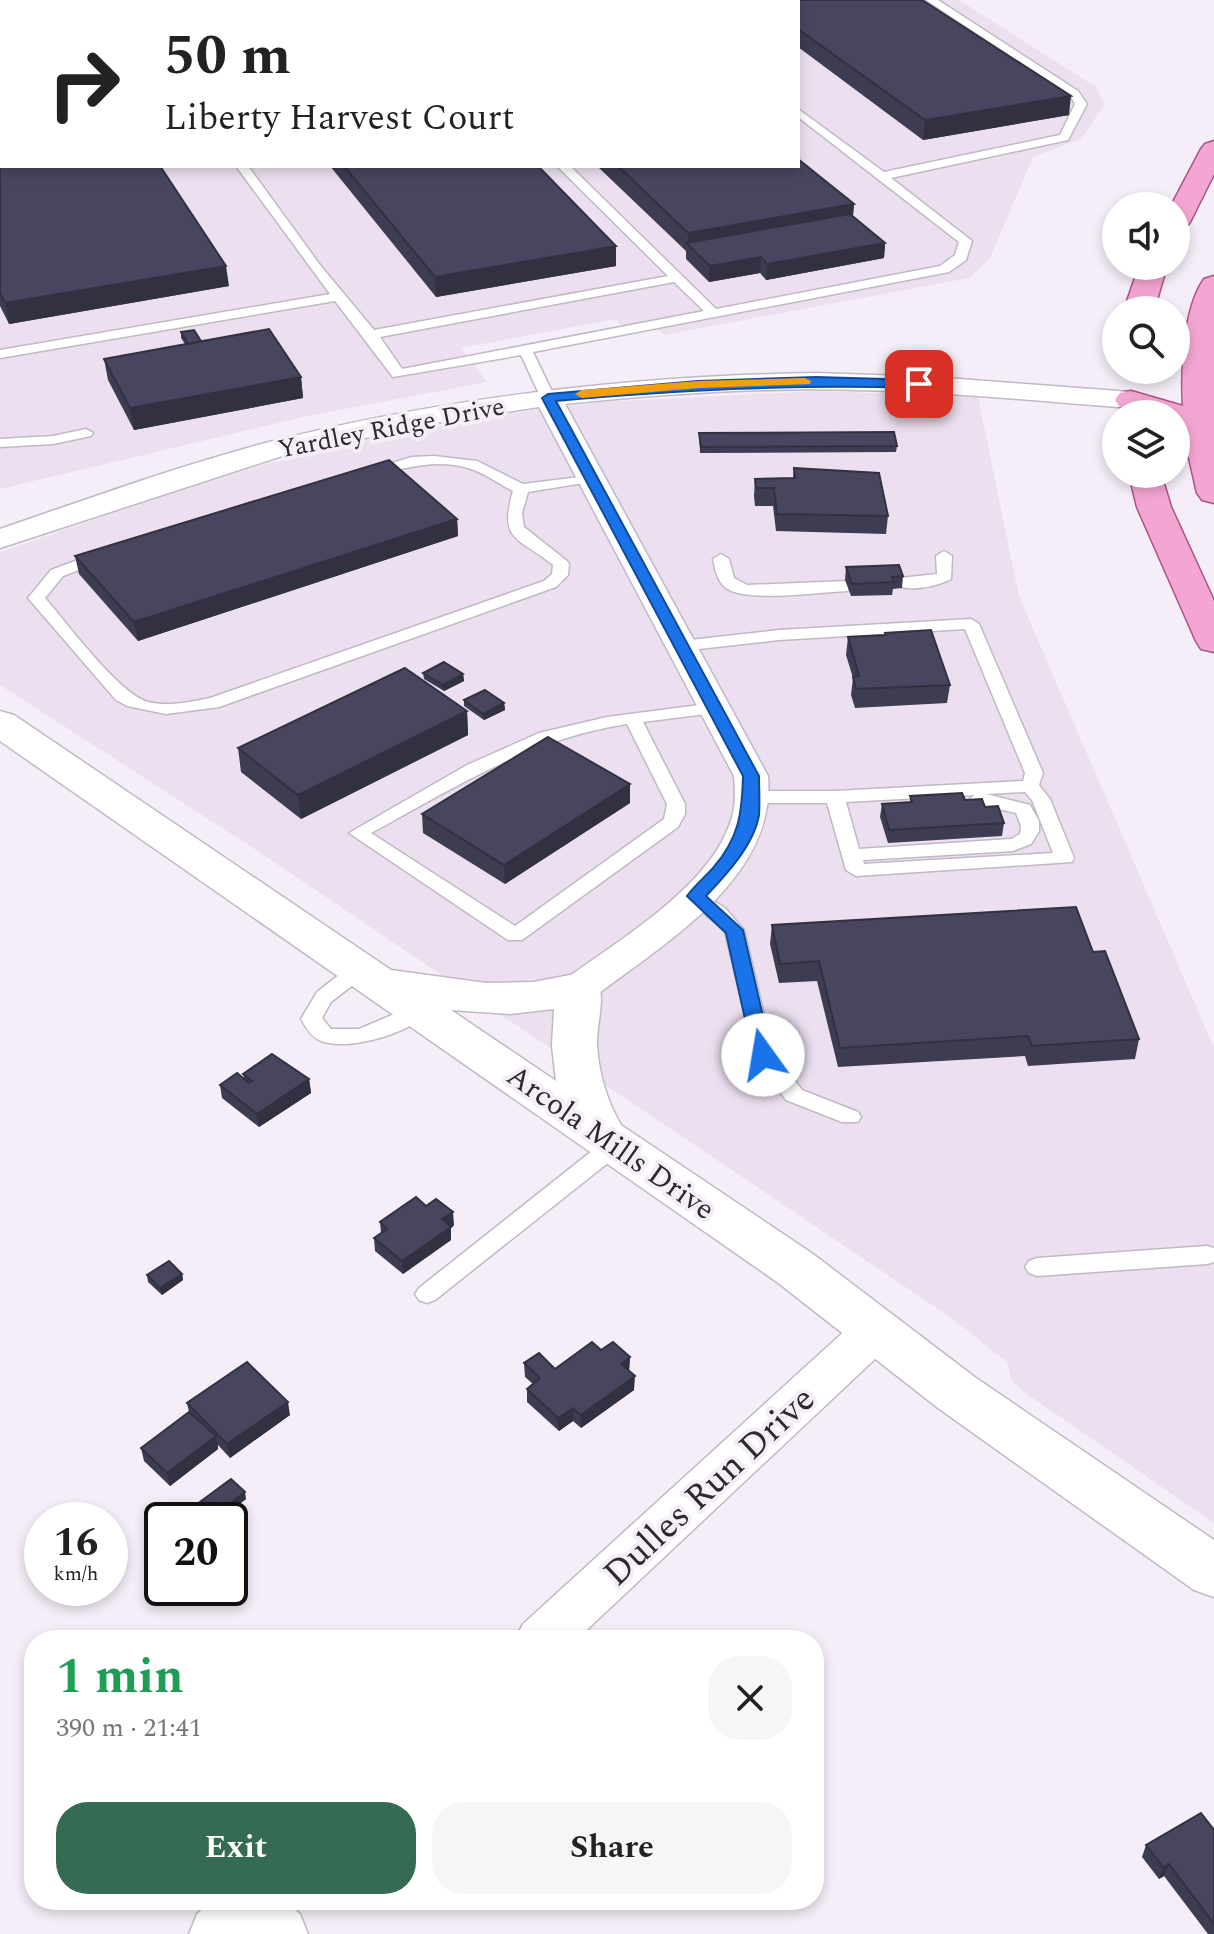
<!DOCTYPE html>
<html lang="en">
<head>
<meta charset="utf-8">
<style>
  body { margin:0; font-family:Spectral,serif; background:#f6f6f6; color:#222; height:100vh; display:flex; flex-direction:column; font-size:30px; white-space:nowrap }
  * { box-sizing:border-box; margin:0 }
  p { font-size:26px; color:#767676 }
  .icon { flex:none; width:44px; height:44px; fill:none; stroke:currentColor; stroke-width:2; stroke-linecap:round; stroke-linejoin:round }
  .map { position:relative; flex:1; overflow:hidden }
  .drawer { position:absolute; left:24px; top:1630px; width:800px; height:280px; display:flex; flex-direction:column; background:#fff; border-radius:32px; box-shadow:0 4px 12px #0003 }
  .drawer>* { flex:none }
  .banner { position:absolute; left:0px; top:0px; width:800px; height:168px; box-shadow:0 4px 12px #0003; background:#fff; color:#222; overflow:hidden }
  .buttons { position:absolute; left:1102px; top:192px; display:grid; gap:16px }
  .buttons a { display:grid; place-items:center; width:88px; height:88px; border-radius:50%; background:#fff; box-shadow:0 4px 12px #0003; font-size:40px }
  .speed { position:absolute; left:24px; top:1502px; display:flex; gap:16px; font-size:40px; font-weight:700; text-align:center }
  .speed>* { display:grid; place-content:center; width:104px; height:104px; border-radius:50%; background:#fff; box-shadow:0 4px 12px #0003; line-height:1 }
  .speed small { font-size:20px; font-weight:400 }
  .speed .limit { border:4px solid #111; border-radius:12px; background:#fff; color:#111 }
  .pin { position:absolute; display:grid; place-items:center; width:68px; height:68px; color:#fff; margin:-34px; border-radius:16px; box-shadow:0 4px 12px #0006 }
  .me { position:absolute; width:88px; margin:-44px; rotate:347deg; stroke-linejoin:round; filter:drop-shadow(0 0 6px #0008) }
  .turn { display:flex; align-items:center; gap:28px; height:168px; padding:0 32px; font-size:36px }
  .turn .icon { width:104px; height:104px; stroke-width:2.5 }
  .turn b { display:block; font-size:56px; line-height:68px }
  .round { display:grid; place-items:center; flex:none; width:84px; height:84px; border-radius:32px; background:#f6f6f6 }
  .headline { display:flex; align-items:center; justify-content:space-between; height:136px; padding:0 32px }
  h1 { font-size:48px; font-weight:700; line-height:60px; color:#1e9e55 }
  .action { display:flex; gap:16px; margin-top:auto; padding:16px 32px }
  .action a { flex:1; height:92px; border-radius:32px; background:#346b52; color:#fff; font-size:32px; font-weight:700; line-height:92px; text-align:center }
  .action a+a { background:#f6f6f6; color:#222 }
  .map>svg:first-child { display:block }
</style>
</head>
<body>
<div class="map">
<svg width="1214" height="1934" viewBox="0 0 1214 1934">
  <rect width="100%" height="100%" fill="#f5eef8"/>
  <g fill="#ece0f0">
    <polygon points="70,0 959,0 1096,87 1105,104 1081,139 1033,157 990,258 969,278 664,335 653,324 624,329 616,319 461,348 487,382 303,417 0,489 0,15 2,166 798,166 798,2 63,2"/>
    <polygon points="820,391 978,397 1019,596 1214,1048 1214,1523 1021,1390 1011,1379 1007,1362 950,1317 253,848 0,685 0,552 185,488 262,465 390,435 506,414 600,402"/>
  </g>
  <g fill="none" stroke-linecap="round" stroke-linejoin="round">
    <g stroke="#c0b9c3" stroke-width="3">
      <g id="lane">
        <polygon points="142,0 155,0 141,2"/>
        <polygon points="389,0 400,0 401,2 390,2"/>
        <polygon points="650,0 662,0 663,2 651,2"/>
        <path d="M926 0H938L1078 91 1087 104 1068 140 891 178 972 241 966 260 949 272 533 352 555 398 548 402 541 398 521 355 393 377 335 301 0 358V350L330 294 236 166H248L320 265 374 330 668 276 557 166H570L716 309 940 266 955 255 959 242 798 117V109L884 172 1060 135 1075 104 1070 95ZM674 282 704 311 402 369 380 337Z"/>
        <polygon points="86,429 93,433 91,436 53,444 0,447 0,439 53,436"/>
        <path d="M434 456 477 461 523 484 596 475V481L528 492 522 513 524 527 567 561 569 564 568 575 556 587 219 707 166 714 127 706 116 700 28 598 51 570 97 553H109V559L63 576 45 598C67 623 119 694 148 702 168 707 190 702 210 698L544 581 552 574 553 565C519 537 498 542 513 491 499 484 483 472 468 468 435 458 402 469 370 476L363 472 412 457Z"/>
        <path d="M944 551 952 556 951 579C937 587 905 593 892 583L900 578 937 574 936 556Z"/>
        <path d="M721 554 729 559 734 578 747 585 847 581 855 586 847 591C820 592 747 603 726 588 717 581 715 569 713 559Z"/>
        <path d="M971 619 979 624 1043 773 1039 785 1050 799 1074 858 1072 862 856 876 846 870 827 803H752L743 797 752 791H835L1023 781 1025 773 965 629 779 640 681 651 673 646 681 641 779 630ZM1025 792 1032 800 1053 853 864 864 863 860 1013 851 1031 844 1039 831V821L1030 805 986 794ZM974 795 970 799 973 803 1016 813 1021 826 1020 834 1011 839 859 849 846 802Z"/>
        <path d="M715 703 721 704 724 708 721 712 643 722 685 804V814L678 827 522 940H508L349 833 467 765 539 733 607 717ZM627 724 667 804 664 819 515 926 371 833C456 787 529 739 627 724Z"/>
        <path d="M696 890 725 908 744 930 773 1053 802 1090 858 1112 861 1117 858 1122H842L786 1100 756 1060 725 932C713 919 697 909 686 896Z"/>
        <path d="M360 962 370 969 367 974 331 1002 322 1018 331 1029H359L420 1003 430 1010C414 1033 342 1054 317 1039 310 1035 305 1026 301 1019L317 992 353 964Z"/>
        <polygon points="615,1137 623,1139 626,1145 623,1151 435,1300 427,1303 419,1300 415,1294 419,1288 607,1139"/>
        <polygon points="1207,1246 1214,1248 1214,1262 1207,1264 1037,1276 1029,1273 1025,1267 1029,1261 1037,1258"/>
      </g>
    </g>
    <g stroke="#c0b9c3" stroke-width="3">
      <g id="street">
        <path d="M816 373 934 377 1131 392 1141 394 1144 400 1141 406 1131 408C1040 401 949 392 857 390 759 387 662 394 565 404L768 776C777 878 664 943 594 997L580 1001 566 997 561 988 566 979C620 939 717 883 733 813 736 801 735 788 734 776L539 407 436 423 282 456 0 548V529C88 499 175 467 265 443 446 397 630 376 816 373Z"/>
        <polygon points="876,1312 892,1317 899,1330 892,1343 576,1640 515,1640 523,1624 860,1317"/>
        <polygon points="213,1900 283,1900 300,1914 308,1934 189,1934 197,1914"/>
      </g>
    </g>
    <g stroke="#c0b9c3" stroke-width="3">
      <path id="secondary" d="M0 711 14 715 391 970 486 983 534 982 580 973 596 977C607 996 596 1024 597 1046 599 1074 607 1101 621 1125L813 1254 976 1378 1214 1540V1597L1194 1590 938 1408 777 1282 0 741ZM554 1009 552 1046 556 1081 451 1010 510 1014Z"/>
    </g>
    <g stroke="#aa5485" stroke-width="3">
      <g id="primary">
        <polygon points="1214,141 1214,174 1190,222 1186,228 1176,230 1176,206 1171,206 1201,149 1205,144"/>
        <polygon points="1139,266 1167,266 1154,310 1124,310"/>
        <path d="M1214 276V503L1202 500 1197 493 1189 458 1176 436V414H1149L1120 407 1115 400 1120 393 1131 391 1183 406C1181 370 1183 309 1204 279Z"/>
        <polygon points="1129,474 1161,474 1171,507 1214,601 1214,652 1201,649 1196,641 1137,507"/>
      </g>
    </g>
    <use href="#lane" fill="#fff" fill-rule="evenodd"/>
    <use href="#street" fill="#fff" fill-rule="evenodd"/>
    <use href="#secondary" fill="#fff" fill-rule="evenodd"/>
    <use href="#primary" fill="#f4a6d2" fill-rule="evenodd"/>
  </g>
  <g fill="#3d3c51">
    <polygon points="196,0 373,0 375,2 198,2"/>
    <polygon points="424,0 604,0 606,2 426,2"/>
    <polygon points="734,0 922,0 1069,115 923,140 798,47 798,2 736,2"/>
    <polygon points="0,9 2,166 229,286 9,324 0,306"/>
    <polygon points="330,166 538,166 616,266 436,297"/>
    <polygon points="597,166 798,166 854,204 853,216 885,243 884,258 766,280 760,273 709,282 686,259 686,251"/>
    <polygon points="181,332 201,341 301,377 303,398 134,430 108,380 104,359 185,344 181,338"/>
    <polygon points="699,433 897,446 896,452 700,453"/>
    <polygon points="794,468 888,516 886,534 776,531 773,506 755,506 754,496 755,479 793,478"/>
    <polygon points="457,519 458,536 138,641 79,574 75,556"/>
    <polygon points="846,567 903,576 902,588 893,589 892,595 851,596 845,580"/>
    <polygon points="885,633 950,685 947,703 855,708 851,695 853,678 846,655 848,637 885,635"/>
    <polygon points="423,673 463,674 464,681 444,691 424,679"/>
    <polygon points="464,700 504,703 505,710 484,720 464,706"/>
    <polygon points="467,711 468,735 301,819 241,772 238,748"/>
    <polygon points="910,796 965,800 985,807 1004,823 1002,836 888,843 880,817 882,804 910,803"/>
    <polygon points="630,803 505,884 423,833 422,814"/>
    <polygon points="772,925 1093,952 1139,1039 1135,1059 1028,1066 1025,1056 838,1067 817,981 779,983 770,944"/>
    <polygon points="243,1074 309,1079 311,1093 259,1127 222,1098 220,1085 244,1078"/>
    <polygon points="426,1206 454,1225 451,1228 451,1240 403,1274 375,1251 374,1238 381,1233 380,1222"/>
    <polygon points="182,1274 183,1280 162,1295 148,1282 147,1275"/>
    <polygon points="601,1350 630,1357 629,1371 634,1390 581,1428 573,1421 559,1431 527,1402 527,1389 533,1384 525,1377 524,1363 555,1369"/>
    <polygon points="187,1403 290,1415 230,1458 218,1445 218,1449 170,1486 144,1461 141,1448 189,1412"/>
    <polygon points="246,1499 218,1520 201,1520 194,1513 193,1507"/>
    <polygon points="1214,1830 1214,1934 1208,1934 1164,1876 1159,1879 1142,1857 1146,1845"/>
  </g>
  <g fill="#323142">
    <polygon points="1071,96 1069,115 923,140 925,120"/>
    <polygon points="854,204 852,224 688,244 688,233"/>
    <polygon points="885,243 884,258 766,280 767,264"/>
    <polygon points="616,246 616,266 436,297 435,277"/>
    <polygon points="761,257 760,273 709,282 710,266"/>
    <polygon points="226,266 229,286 9,324 5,303"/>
    <polygon points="301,377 303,398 134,430 130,408"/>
    <polygon points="457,519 458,536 138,641 134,622"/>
    <polygon points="463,674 464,681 444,691 443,685"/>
    <polygon points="504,703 505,710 484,720 483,714"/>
    <polygon points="467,711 468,735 301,819 298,795"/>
    <polygon points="630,784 630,803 505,884 504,865"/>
    <polygon points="309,1079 311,1093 259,1127 257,1114"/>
    <polygon points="453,1212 454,1225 451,1228 451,1240 403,1274 402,1261 442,1219"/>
    <polygon points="182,1274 183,1280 162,1295 160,1288"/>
    <polygon points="630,1357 629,1371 620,1377 621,1364"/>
    <polygon points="635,1376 634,1390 581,1428 581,1415"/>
    <polygon points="288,1402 290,1415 230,1458 227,1444"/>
    <polygon points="573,1408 573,1421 559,1431 558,1418"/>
    <polygon points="216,1436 218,1449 170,1486 167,1473"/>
    <polygon points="245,1492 246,1499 218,1520 208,1520"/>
    <polygon points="1169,1864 1164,1876 1159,1879 1163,1867"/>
  </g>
  <g fill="#47465e" stroke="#323142" stroke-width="2">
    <polygon points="208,0 373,0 375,2 210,2"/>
    <polygon points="442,0 604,0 606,2 444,2"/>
    <polygon points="759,0 922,0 1071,96 925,120 798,29 798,2 761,2"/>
    <polygon points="0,9 2,9 2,31 0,32"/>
    <polygon points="0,39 2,39 2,166 160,166 226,266 5,303 0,293"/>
    <polygon points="798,159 854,204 688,233 618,166 798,166"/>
    <polygon points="344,166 538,166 616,246 435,277"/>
    <polygon points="850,214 885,243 767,264 761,257 710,266 686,243"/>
    <polygon points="269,329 301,377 130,408 104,359"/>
    <polygon points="194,330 201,341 188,344 181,332"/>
    <polygon points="894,432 897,446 701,447 699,433"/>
    <polygon points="389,460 457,519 134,622 75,556"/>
    <polygon points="794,468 879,473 888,516 777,514 774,488 756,488 755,479 795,478"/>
    <polygon points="899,565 903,576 892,577 894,582 852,584 846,567"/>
    <polygon points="931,630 950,685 856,689 853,677 859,676 848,637 886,635 885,633"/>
    <polygon points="444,662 463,674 443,685 423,673"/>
    <polygon points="405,668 467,711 298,795 238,748"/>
    <polygon points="485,690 504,703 483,714 464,700"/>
    <polygon points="548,737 630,784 504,865 422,814"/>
    <polygon points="962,793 965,800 982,799 985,807 998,806 1004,823 889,830 882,804 912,802 910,796"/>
    <polygon points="1076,907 1093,952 1105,951 1139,1039 1032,1046 1028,1036 840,1048 819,961 780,964 772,925"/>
    <polygon points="272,1054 309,1079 257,1114 220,1085 237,1073 249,1083 252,1081 243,1074"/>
    <polygon points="416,1197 426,1206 436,1199 453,1212 442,1219 451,1227 402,1261 374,1238 387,1229 380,1222"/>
    <polygon points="169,1261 182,1274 160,1288 147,1275"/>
    <polygon points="592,1342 601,1350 613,1342 630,1357 621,1364 635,1376 581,1415 573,1408 558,1418 527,1389 540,1378 524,1363 539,1353 555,1369"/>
    <polygon points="247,1362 288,1402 227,1444 187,1403"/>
    <polygon points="189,1412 216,1436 167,1473 141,1448"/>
    <polygon points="231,1479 245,1492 208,1520 206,1520 193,1507"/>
    <polygon points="1201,1813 1214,1830 1214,1924 1169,1864 1163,1867 1146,1845"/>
  </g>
  <path fill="#1a73e8" stroke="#114b97" stroke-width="2" d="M816 377 919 380 925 384 919 388C795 384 680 390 556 401L759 776C759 788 760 802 759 815 754 845 726 875 706 896L743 930 772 1055 763 1062 753 1055 726 933 687 896C694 886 704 878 713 868 739 838 742 814 743 776L542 398 548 394 698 381Z"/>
  <polygon fill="#f59e0b" points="805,378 811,381 810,384 698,388 582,398 575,394 582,390 698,381"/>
  <g text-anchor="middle" stroke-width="8" stroke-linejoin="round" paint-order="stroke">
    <g font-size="26" fill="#2d2a2d" stroke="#f5eef8">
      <text transform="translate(391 427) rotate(-11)" y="9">Yardley Ridge Drive</text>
    </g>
    <g font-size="30" fill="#2d2a2d" stroke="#f5eef8">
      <text transform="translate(611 1142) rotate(35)" y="10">Arcola Mills Drive</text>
    </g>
    <g font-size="36" fill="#2d2a2d" stroke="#f5eef8">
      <text transform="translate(708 1485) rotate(-43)" y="13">Dulles Run Drive</text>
    </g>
  </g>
</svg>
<div class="buttons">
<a><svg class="icon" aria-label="sound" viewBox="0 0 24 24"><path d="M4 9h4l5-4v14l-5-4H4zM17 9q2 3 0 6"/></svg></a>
<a><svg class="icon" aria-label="search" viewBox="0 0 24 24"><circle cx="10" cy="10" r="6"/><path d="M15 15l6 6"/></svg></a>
<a><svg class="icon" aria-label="layers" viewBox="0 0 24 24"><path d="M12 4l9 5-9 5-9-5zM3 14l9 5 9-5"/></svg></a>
</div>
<div class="speed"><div>16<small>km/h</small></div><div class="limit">20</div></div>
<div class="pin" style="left:919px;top:384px;background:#d93025"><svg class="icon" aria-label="arrive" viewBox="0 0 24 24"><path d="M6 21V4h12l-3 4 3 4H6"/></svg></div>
<svg class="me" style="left:763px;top:1055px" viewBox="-20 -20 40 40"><circle r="19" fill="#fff"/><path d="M0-13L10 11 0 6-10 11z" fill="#1a73e8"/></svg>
<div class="banner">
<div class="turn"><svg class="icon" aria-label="right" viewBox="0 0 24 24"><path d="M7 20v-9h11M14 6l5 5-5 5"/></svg><div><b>50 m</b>Liberty Harvest Court</div></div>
</div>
<section class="drawer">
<div class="headline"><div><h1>1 min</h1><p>390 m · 21:41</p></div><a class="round"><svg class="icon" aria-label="close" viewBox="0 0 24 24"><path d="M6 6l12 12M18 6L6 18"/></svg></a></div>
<div class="action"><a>Exit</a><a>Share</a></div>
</section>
</div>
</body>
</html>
